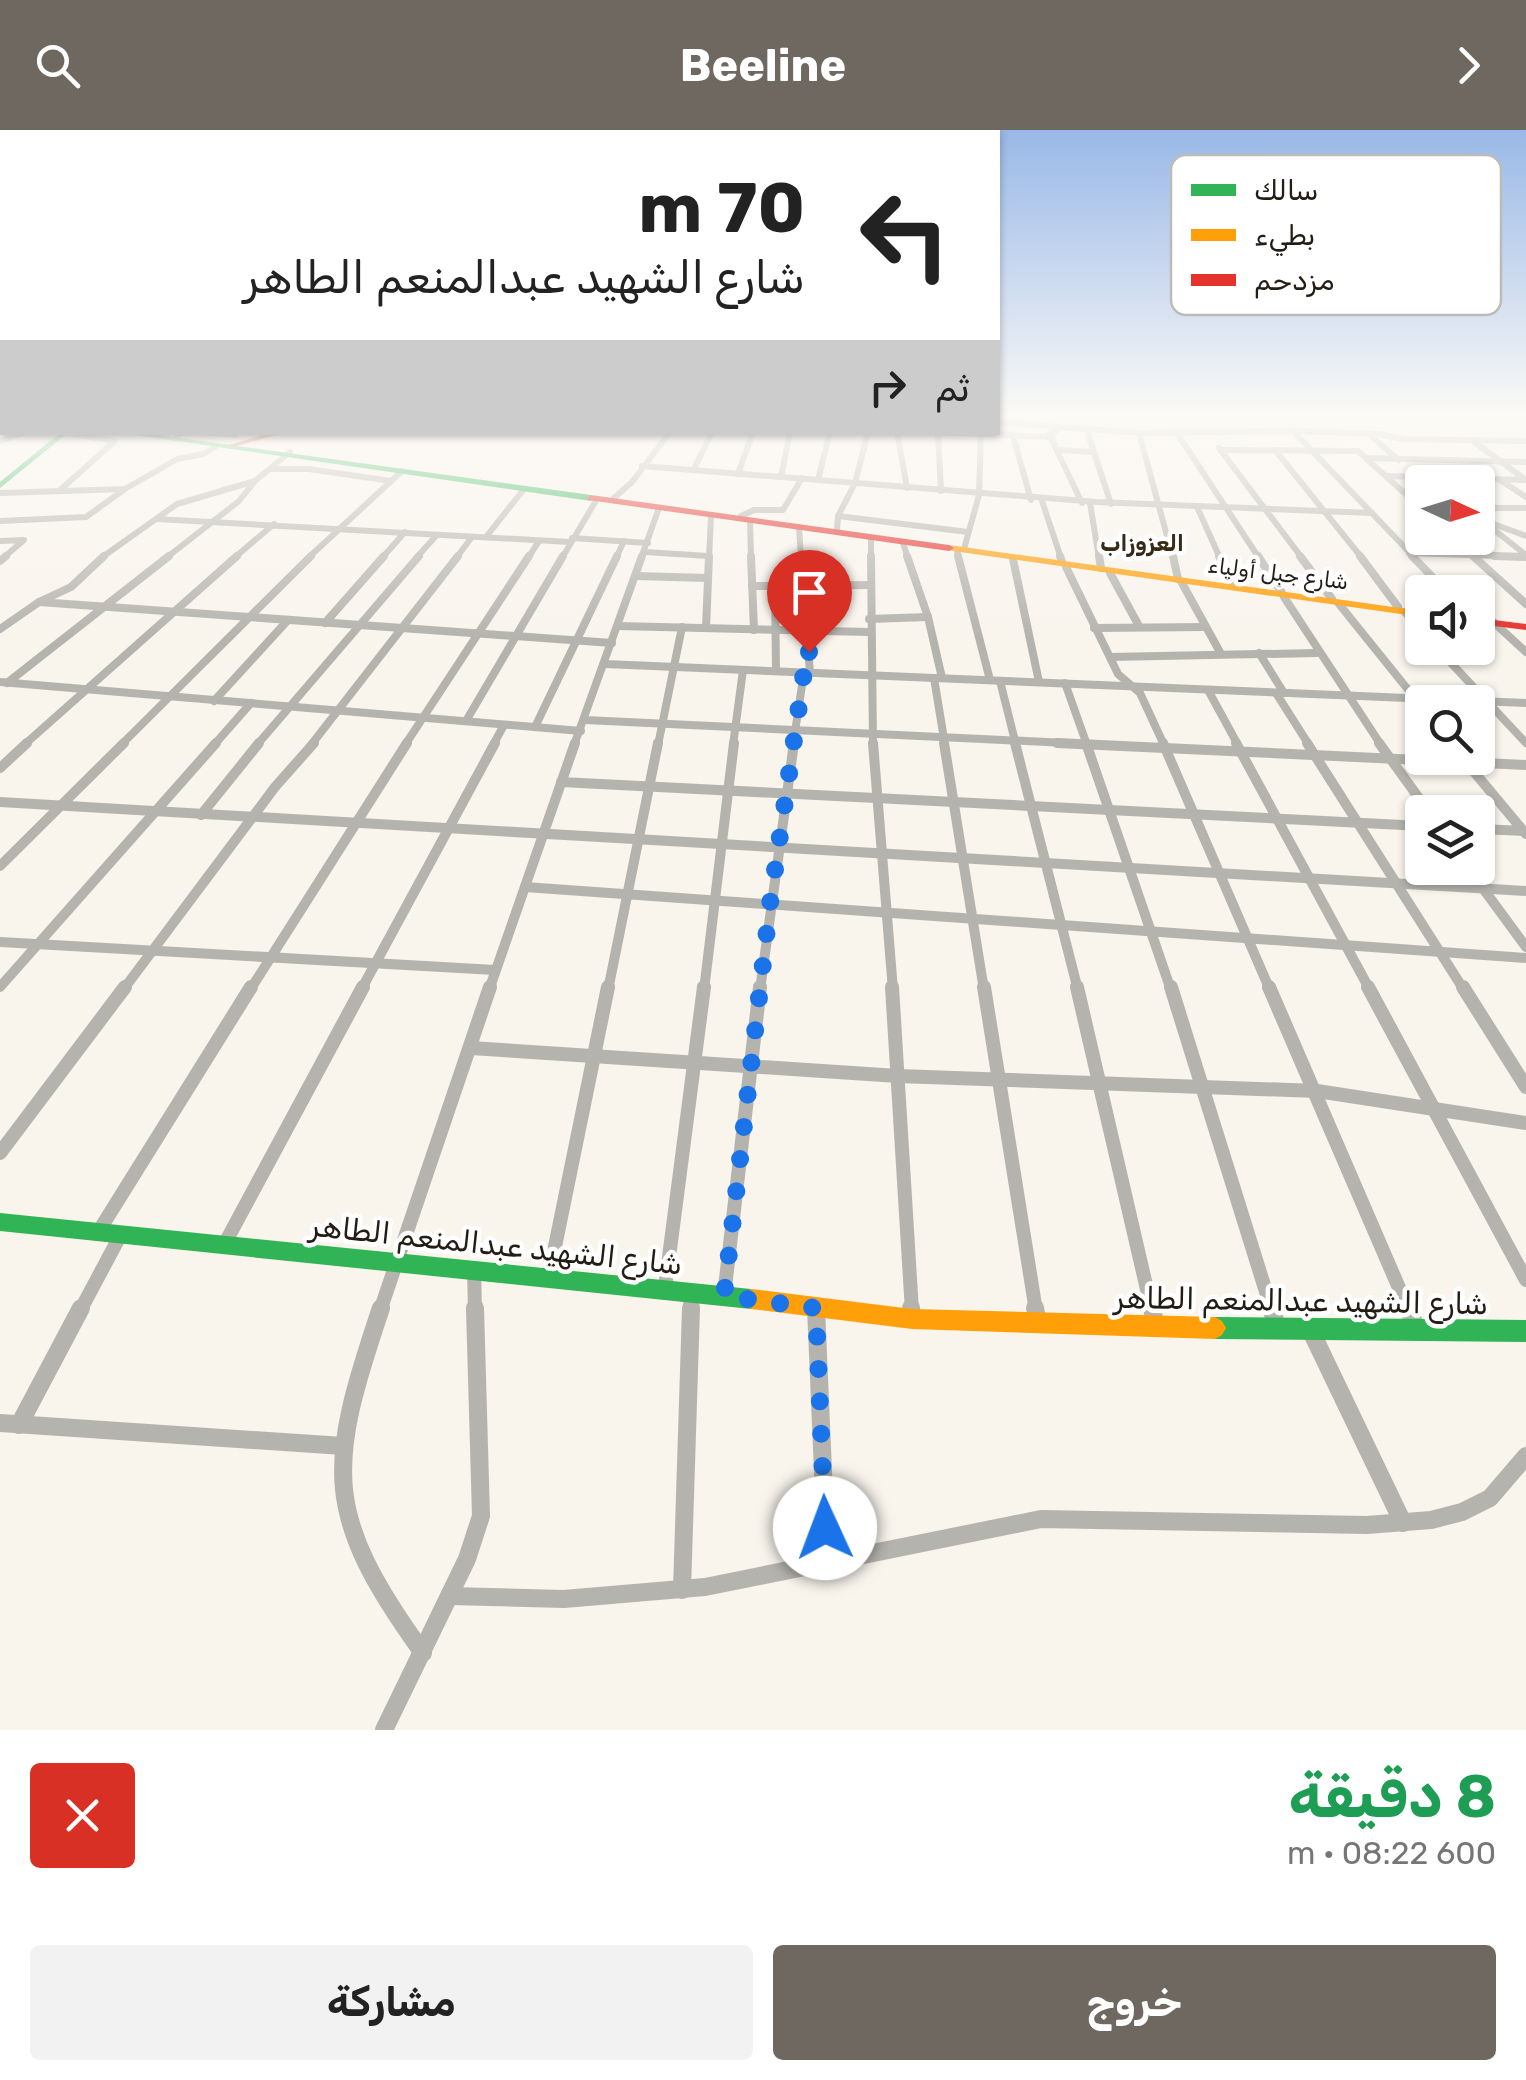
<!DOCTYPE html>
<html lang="ar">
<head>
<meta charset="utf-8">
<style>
  body { margin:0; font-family:Rubik,"Noto Naskh Arabic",sans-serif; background:#f2f2f2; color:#222; direction:rtl; height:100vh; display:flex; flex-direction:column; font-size:38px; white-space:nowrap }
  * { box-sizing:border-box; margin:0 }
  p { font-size:32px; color:#767676 }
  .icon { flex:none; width:55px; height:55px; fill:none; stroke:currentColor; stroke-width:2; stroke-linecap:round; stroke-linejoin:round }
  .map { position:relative; height:1600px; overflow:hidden; direction:ltr }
  .side { display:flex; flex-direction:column; background:#fff; flex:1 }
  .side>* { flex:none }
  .hud { position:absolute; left:0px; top:0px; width:1000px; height:305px; box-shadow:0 2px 8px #0004; direction:rtl; background:#fff; color:#222; overflow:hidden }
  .needle { width:65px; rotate:94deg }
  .tools { position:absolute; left:1405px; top:335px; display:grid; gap:20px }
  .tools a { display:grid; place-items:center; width:90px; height:90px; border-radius:10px; background:#fff; box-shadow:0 2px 8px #0004; font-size:50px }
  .pin { position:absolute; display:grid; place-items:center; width:85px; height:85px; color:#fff; margin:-102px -42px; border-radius:50% 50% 50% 0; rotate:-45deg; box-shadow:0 0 10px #0007 }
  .pin .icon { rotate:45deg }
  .me { position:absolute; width:110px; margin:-55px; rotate:358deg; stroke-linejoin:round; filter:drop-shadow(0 0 8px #0008) }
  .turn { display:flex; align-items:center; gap:35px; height:210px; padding:0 30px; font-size:45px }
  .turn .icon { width:130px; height:130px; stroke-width:2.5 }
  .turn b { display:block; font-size:70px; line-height:85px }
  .then { display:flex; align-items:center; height:95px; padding:0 30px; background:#0003; gap:20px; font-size:38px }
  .round { display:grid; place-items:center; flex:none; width:105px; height:105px; border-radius:10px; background:#f2f2f2 }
  .head { display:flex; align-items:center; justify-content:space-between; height:170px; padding:0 30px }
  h1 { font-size:60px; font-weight:700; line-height:75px; color:#1e9e55 }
  .primary-button { display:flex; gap:20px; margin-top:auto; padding:20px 30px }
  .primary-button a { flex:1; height:115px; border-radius:10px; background:#6e6860; color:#fff; font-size:40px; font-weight:700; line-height:115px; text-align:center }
  .primary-button a+a { background:#f2f2f2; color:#222 }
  header { display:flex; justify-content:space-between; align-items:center; height:130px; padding:0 30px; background:#6e6860; color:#fff; font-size:45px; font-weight:700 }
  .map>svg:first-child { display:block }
</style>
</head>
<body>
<header><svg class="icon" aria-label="forward" viewBox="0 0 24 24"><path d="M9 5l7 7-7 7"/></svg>Beeline<svg class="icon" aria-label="search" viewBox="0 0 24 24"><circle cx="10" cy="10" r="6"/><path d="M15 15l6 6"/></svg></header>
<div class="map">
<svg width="1526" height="1600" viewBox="0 0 1526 1600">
  <rect width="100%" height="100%" fill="#f9f4ec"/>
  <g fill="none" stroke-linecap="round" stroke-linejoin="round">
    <g stroke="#b5b3ad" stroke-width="6">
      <polyline points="998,292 1139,303 1293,301 1378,304 1404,309 1526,311"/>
      <polyline points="1056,301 1049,304 1082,373"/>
      <polyline points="1293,301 1415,428"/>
      <polyline points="203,302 235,305"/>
      <polyline points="897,302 907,358"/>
      <polyline points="932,302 1053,307"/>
      <polyline points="938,302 941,361"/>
      <polyline points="1139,303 1173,428"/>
      <polyline points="1177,303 1259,428"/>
      <polyline points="1088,304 1111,374"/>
      <polyline points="1013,306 1031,370"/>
      <polyline points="177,307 182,302"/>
      <polyline points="1372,307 1399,330"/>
      <polyline points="0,311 25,302"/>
      <polyline points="1473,311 1526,350"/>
      <polyline points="1219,318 1302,428"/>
      <polyline points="1059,320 1093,322"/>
      <polyline points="1220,320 1358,321 1422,379"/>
      <polyline points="1275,320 1362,428"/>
      <polyline points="1366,328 1526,332"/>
      <polyline points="642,336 1097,372 1372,383"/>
      <polyline points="270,339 309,339 391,351"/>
      <polyline points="694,339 712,302"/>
      <polyline points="738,344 753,302"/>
      <polyline points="1386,346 1526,350"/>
      <polyline points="781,347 790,302"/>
      <polyline points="818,350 830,302"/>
      <polyline points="1500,350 1526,367"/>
      <polyline points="59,361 115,311 66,303"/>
      <polyline points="0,363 125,359 177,329 203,324 215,317"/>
      <polyline points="614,368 632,352 670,302"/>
      <polyline points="1042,371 1061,428"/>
      <polyline points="1090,373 1099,428"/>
      <polyline points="1478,378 1526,378"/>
      <polyline points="1198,379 1220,428"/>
      <polyline points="741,386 754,380 783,380 802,348"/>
      <polyline points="838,386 968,402"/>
      <polyline points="1478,387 1526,425"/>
      <polyline points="157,389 570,412"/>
      <polyline points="0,391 86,387 125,359"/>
      <polyline points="750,391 751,428"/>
      <polyline points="1491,393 1526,406"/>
      <polyline points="799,398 801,428"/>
      <polyline points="837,400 838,386 855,353 868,302"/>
      <polyline points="486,407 524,359"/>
      <polyline points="572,408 648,413"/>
      <polyline points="1453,408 1476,428"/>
      <polyline points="871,409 871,428"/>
      <polyline points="0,411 24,410 3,428"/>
      <polyline points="903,413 908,428"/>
      <polyline points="964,419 979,365 981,302"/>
      <polyline points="957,421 959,428"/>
      <polyline points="645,422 708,426"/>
      <polyline points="1409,423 1526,427"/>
      <polyline points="101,428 177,374 255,351"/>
      <polyline points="166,428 239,371 255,351 290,322"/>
      <polyline points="234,428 274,394"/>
      <polyline points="308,428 402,341"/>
      <polyline points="382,428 405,402"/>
      <polyline points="416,428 437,405"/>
      <polyline points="456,428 472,407"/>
      <polyline points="528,428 539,411"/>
      <polyline points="562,428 597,369"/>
      <polyline points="616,428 624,411"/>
      <polyline points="641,428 659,378"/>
      <polyline points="709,428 711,386"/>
    </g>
    <g stroke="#b5b3ad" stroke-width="8">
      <polyline points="751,426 754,500"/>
      <polyline points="801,426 810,543"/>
      <polyline points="871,426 873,615"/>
      <polyline points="907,426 928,487 942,548"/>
      <polyline points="958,426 990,550"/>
      <polyline points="1060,426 1062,432"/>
      <polyline points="1099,426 1101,438"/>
      <polyline points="1173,426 1178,449"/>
      <polyline points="1219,426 1232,456"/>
      <polyline points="1258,426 1282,463"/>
      <polyline points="1300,426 1332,469"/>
      <polyline points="1360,426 1398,477"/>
      <polyline points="1412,426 1447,462"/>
      <polyline points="1473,426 1526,474"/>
      <polyline points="1494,426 1526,427"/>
      <polyline points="1013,429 1039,552"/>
      <polyline points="0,431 6,426"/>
      <polyline points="1066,437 1118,544 1140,563 1164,615"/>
      <polyline points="1110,443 1139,496"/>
      <polyline points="636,446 708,448"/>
      <polyline points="1182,453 1221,524"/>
      <polyline points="775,455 776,541"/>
      <polyline points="752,456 870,455"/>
      <polyline points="1284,467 1381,615"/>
      <polyline points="39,472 612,513"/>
      <polyline points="1339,474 1422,577"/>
      <polyline points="1405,482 1422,501"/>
      <polyline points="869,489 928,487"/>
      <polyline points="1490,489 1526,522"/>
      <polyline points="325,493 384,426"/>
      <polyline points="618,496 869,502"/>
      <polyline points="706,498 709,426"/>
      <polyline points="1094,498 1205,497"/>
      <polyline points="0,499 39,472 71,457 104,426"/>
      <polyline points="1437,518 1526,613"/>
      <polyline points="1259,523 1284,563"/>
      <polyline points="1110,527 1317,523"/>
      <polyline points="605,534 1526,573"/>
      <polyline points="934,548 945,615"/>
      <polyline points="1000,551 1016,615"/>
      <polyline points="0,552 581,601"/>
      <polyline points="7,553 169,426"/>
      <polyline points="1065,553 1087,615"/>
      <polyline points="1208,560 1238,615"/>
      <polyline points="1276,563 1309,615"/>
      <polyline points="214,571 288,490"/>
      <polyline points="585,590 1109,615"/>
      <polyline points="466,591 563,426"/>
      <polyline points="535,597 617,426"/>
      <polyline points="24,615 237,426"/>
      <polyline points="121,615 311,426"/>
      <polyline points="214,615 251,573"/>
      <polyline points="257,615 419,426"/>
      <polyline points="311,615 458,426"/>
      <polyline points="405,615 529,426"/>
      <polyline points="493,615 504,595"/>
      <polyline points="574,615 642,426"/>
      <polyline points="658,615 682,497"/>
      <polyline points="733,615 743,540"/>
      <polyline points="793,615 804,542"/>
    </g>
    <g stroke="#b5b3ad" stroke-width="10">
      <polyline points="873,613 893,860"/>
      <polyline points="944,613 984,860"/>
      <polyline points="1015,613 1078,860"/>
      <polyline points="1057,613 1526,635"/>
      <polyline points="1086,613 1171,860"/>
      <polyline points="1163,613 1270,860"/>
      <polyline points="1236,613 1370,860"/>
      <polyline points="1307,613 1464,860"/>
      <polyline points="1379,613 1429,682"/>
      <polyline points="1465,631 1526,704"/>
      <polyline points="0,638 27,613"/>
      <polyline points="561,652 1422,696"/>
      <polyline points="0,672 1526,761"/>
      <polyline points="201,685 259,613"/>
      <polyline points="1478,699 1526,701"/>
      <polyline points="0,736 124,613"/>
      <polyline points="1468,738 1526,817"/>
      <polyline points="525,757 1526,828"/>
      <polyline points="0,812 495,840"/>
      <polyline points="0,857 216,613"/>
      <polyline points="123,860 275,657 314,613"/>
      <polyline points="250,860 407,613"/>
      <polyline points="361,860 495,613"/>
      <polyline points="489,860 575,613"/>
      <polyline points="608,860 658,613"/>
      <polyline points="704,860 734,613"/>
      <polyline points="760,860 794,613"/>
    </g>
    <g stroke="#b5b3ad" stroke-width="14">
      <polyline points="892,857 912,1181"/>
      <polyline points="984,857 1036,1181"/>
      <polyline points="1077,857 1152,1181"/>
      <polyline points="1171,857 1272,1181"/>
      <polyline points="1269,857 1409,1181"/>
      <polyline points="1368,857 1526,1150"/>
      <polyline points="1463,857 1526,957"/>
      <polyline points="471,918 898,946 1317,961 1526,993"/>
      <polyline points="0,1023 125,857"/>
      <polyline points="97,1104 251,857"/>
      <polyline points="224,1115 363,857"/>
      <polyline points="474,1139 475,1181"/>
      <polyline points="549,1146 608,857"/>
      <polyline points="665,1158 704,857"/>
      <polyline points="724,1166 760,857"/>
      <polyline points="80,1181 120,1106"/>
      <polyline points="380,1181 490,857"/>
      <polyline points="690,1181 691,1162"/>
    </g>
    <g stroke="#b5b3ad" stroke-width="18">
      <path d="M381 1178C327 1338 322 1383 423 1523"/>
      <polyline points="816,1178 827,1434"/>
      <polyline points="911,1178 912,1189"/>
      <polyline points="1035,1178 1038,1194"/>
      <polyline points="1152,1178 1156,1197"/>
      <polyline points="1271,1178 1278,1199"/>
      <polyline points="1408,1178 1417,1200"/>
      <polyline points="1310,1199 1403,1393"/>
      <polyline points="0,1293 343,1316"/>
      <polyline points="19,1295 81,1178"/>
      <polyline points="682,1460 691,1178"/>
      <polyline points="450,1466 564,1469 705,1457 1041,1389 1367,1395 1431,1390 1462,1382 1490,1368 1526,1326"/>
      <polyline points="384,1600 467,1429 481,1386 475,1178"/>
    </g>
    <g fill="#30b455" fill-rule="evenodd">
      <rect x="0" y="285" width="2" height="3"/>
      <polygon points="61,302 69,302 0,358 0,352"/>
      <polygon points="115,302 137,302 591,365 595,368 591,371"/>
      <polygon points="0,1083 751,1159 758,1162 761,1169 758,1176 751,1179 0,1101"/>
      <polygon points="1215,1187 1526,1190 1526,1212 1215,1209 1208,1205 1204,1198 1208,1191"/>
    </g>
    <g fill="#ff9f0a" fill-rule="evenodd">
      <polygon points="287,302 339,302 336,304"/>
      <polygon points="949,415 1422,481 1422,487 946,420 944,418"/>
      <polygon points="751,1159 912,1179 1215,1187 1222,1191 1226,1198 1222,1205 1215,1209 912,1199 751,1179 744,1176 741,1169 744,1162"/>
    </g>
    <g fill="#e5322d" fill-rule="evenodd">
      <polygon points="273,302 287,302 233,317 229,315"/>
      <polygon points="591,365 949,415 954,418 949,421 588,370 587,368"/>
      <polygon points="1478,488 1526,494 1526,500 1478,494"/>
    </g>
  </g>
  <linearGradient id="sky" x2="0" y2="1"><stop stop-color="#99b8e7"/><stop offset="0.56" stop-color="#fcfaf6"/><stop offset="1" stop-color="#fcfaf6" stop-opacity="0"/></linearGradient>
  <rect width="1526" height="509" fill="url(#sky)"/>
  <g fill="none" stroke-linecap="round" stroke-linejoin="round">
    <polyline stroke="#1a73e8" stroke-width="18" stroke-dasharray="0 32.4" points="809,522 810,543 804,542 770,774 724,1166 816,1178 825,1398"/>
  </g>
  <g text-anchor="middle" stroke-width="9" stroke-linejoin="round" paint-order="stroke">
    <g font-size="22" font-weight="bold" fill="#372b18" stroke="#fff">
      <text x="1142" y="421">العزوزاب</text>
    </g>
    <g font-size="22" fill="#231d15" stroke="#fff">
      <text transform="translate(1278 443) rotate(7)" y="8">شارع جبل أولياء</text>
    </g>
    <g font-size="30" fill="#231d15" stroke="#fff">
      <text transform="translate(496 1115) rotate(6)" y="10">شارع الشهيد عبدالمنعم الطاهر</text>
      <text transform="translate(1301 1171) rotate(1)" y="10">شارع الشهيد عبدالمنعم الطاهر</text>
    </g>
  </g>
  <rect x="1171" y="25" width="330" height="160" rx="15" fill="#fff" stroke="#bdbbb9" stroke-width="2.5"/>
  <rect x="1191" y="54" width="45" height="12" fill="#30b455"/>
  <rect x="1191" y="99" width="45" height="12" fill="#ff9f0a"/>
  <rect x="1191" y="144" width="45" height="12" fill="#e5322d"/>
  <g font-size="28" fill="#231d15">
    <text x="1254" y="70">سالك</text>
    <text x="1254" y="115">بطيء</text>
    <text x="1254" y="160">مزدحم</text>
  </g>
</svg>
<div class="tools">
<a><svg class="needle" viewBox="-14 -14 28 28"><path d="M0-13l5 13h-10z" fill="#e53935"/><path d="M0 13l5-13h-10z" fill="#767676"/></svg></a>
<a><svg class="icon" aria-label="sound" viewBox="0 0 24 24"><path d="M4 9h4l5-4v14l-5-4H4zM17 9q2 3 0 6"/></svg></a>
<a><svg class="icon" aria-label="search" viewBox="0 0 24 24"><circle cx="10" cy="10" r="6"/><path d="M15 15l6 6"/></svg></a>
<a><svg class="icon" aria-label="layers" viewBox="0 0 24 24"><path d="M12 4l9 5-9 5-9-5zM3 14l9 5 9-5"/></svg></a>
</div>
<div class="pin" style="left:809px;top:522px;background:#d93025"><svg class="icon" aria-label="arrive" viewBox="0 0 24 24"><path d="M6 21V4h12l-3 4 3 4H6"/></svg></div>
<svg class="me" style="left:825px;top:1398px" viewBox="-20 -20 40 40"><circle r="19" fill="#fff"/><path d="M0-13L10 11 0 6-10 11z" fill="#1a73e8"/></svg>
<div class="hud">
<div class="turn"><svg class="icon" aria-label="left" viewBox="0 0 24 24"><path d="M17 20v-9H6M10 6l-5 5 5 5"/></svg><div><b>70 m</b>شارع الشهيد عبدالمنعم الطاهر</div></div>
<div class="then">ثم<svg class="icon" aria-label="right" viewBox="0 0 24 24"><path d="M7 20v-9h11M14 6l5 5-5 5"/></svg></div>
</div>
</div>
<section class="side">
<div class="head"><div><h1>8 دقيقة</h1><p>600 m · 08:22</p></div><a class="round" style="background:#d93025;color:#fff"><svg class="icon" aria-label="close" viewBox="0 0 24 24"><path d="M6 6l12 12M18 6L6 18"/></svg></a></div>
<div class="primary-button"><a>خروج</a><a>مشاركة</a></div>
</section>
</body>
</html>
